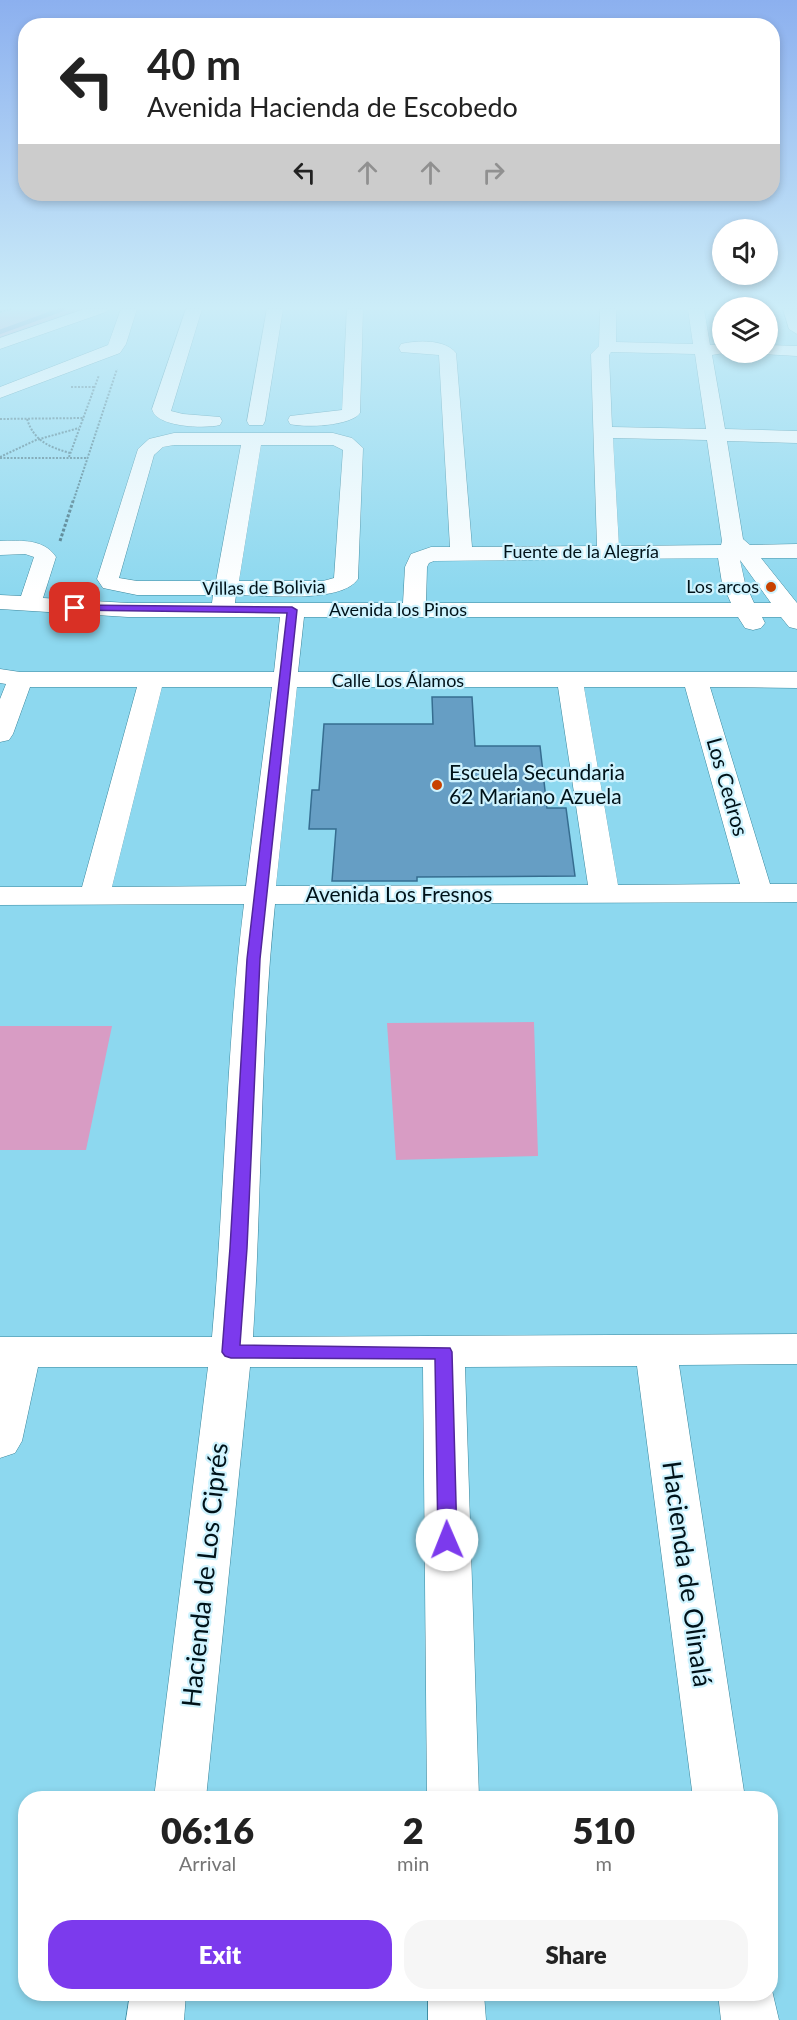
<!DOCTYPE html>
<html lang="en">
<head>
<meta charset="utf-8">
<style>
  body { margin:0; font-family:Lato,sans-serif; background:#f6f6f6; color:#222; height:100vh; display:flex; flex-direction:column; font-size:22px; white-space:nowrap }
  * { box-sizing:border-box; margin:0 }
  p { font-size:20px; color:#767676 }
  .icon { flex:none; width:33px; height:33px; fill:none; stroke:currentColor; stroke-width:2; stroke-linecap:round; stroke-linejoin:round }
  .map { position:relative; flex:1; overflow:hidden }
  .drawer { position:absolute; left:18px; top:1791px; width:760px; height:210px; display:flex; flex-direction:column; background:#fff; border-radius:24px; box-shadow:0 3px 9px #0003 }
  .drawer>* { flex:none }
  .banner { position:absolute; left:18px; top:18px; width:762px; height:183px; border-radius:24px; box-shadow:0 3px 9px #0003; background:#fff; color:#222; overflow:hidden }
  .tools { position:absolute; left:712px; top:219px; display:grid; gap:12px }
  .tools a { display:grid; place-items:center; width:66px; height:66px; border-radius:50%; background:#fff; box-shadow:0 3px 9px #0003; font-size:30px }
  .pin { position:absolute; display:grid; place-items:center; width:51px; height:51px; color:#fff; margin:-26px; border-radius:12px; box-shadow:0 3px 9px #0006 }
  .me { position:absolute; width:66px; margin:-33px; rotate:359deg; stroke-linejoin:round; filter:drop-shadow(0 0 4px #0008) }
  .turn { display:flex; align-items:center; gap:21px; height:126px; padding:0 30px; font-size:27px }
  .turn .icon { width:78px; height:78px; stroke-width:2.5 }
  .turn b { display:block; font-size:42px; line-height:51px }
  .lanes { display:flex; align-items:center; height:57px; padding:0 30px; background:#0003; justify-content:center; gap:30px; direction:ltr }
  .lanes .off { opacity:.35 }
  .eta { display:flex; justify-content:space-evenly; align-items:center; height:102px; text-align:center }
  .eta b { font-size:36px; font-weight:800; line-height:42px }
  .action { display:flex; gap:12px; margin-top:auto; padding:12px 30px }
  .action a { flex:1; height:69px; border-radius:24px; background:#7c3aed; color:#fff; font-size:24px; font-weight:800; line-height:69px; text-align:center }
  .action a+a { background:#f6f6f6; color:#222 }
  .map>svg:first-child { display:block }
</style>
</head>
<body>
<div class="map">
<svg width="797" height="2020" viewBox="0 0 797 2020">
  <rect width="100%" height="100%" fill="#8dd8ef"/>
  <g fill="#d89cc4">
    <polygon points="0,309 87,309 0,339"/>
    <polygon points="534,1022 538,1156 396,1160 387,1023"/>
    <polygon points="0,1026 112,1026 86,1150 0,1150"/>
  </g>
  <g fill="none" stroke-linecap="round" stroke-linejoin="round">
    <polyline stroke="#727cb6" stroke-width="4.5" points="0,332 63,309"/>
  </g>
  <polygon fill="#669ec4" stroke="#366d90" stroke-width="1.5" points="432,697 472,697 475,746 540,746 547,808 566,808 575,876 417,877 417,881 332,881 336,829 309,829 312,790 319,790 324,724 433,724"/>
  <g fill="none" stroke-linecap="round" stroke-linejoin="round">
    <g stroke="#3a869c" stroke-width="1">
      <g id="minor">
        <polygon points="84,309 108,309 106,312 0,349 0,338"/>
        <polygon points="121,309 137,309 126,344 120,353 0,398 0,387 108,345"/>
        <path d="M186 309H202L171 411 183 414 220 417 222 421 220 425C204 429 155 427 152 409Z"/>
        <polygon points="267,309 283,309 265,421 263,425 249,425 247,421"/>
        <path d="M347 309H363L360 413C351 426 305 428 290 424L288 420 290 416 342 410Z"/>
        <path d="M600 309H616V342L693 344 688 309H704L710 345H723V352H730L712 355 725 429 797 431V443L727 441 743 539 750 545 797 544V558H761L797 603V629L789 627 781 617H762L765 623 761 628 753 630 745 628 738 617H304L298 672H797V688L710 687 770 884H797V902L275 904C260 1048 262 1193 253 1337L797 1334V1364L679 1365 745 1798H693L637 1366 465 1367 479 1798H427L423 1367H250L206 1798H154L208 1367H38L22 1441 15 1453 0 1458V1337H212C225 1193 226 1047 244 904L0 905V887H82L137 687H30L13 734 9 740 0 742V699L6 684 0 683V669L20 672H274L280 617H128L0 609V595L21 596 34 557 25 554 0 555V541C21 541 43 538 56 557L43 598 128 603H212L213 595H137L103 588 97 579 138 449 149 439 174 433H333L352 438 363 448 358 579C341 604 265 595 236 595L235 603H403L405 567 411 554 431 547H450L439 355 401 352 399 348 401 344C417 340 445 339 456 353L472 547 597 546 591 354 599 346ZM611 352 695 354 706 429 612 427 609 355ZM613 438 707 440 722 541 721 545 619 546ZM174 445H241L216 581H137L119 578 154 455 163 447ZM261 445H333L343 450 334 578 323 581H239ZM718 558 722 583 731 603H426L427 567 429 563 434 561ZM740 560 771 603H754L745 583ZM162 687H272L246 886 112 887ZM297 687H558L588 885 276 886ZM584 687H685L740 884 618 885Z"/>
        <polygon points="783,309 797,309 797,334 789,329"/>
        <polygon points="768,345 797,346 797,356 762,354 768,352"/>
        <polygon points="771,1986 779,2020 721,2020 718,1994 771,1994"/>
        <polygon points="130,1994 186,1994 184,2020 126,2020"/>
        <polygon points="428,1994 484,1994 486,2020 428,2020"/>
      </g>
    </g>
    <g stroke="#477584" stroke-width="2" stroke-dasharray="2 1.5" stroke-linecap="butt">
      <polyline points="0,312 11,309"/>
      <polyline points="71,387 94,387"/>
      <polyline points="0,419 83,418"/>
      <path d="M27 419C34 441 49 447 70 453"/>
      <polyline points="0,457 36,440 79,428"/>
      <polyline points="69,457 99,375"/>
      <polyline points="0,458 88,458"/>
      <polyline points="73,502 117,369"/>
    </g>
    <polyline stroke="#477584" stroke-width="3" stroke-dasharray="3 2" stroke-linecap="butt" points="60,541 73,501"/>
    <use href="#minor" fill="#fff" fill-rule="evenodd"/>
  </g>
  <linearGradient id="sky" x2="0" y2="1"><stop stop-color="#8cb0ef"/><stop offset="0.52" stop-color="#ccedf8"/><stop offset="1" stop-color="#ccedf8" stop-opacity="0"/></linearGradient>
  <rect width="797" height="592" fill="url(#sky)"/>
  <polygon fill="#7c3aed" stroke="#51269a" stroke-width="1.5" points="75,605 292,607 297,610 260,959 247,1248 240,1345 450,1348 452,1352 457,1540 454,1546 447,1548 441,1546 438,1540 435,1359 231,1358 225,1356 222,1352 230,1248 247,959 287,613 72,610 70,608"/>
  <g fill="#c84200" stroke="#cff3fe" stroke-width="2">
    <circle cx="771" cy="587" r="6"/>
    <circle cx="437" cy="785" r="6"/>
  </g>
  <g text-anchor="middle" stroke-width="4.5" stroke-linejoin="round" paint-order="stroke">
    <g font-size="18" fill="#001219" stroke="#cff3fe">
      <text x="581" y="558">Fuente de la Alegría</text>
      <text transform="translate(264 588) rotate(-1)" y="6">Villas de Bolivia</text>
      <text x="398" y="616">Avenida los Pinos</text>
      <text x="398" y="687">Calle Los Álamos</text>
    </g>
    <g font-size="18" fill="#001219" stroke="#cff3fe" text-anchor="end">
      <text x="759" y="593">Los arcos</text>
    </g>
    <g font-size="21" fill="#001219" stroke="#cff3fe" text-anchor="start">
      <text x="449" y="780">Escuela Secundaria<tspan x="449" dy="24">62 Mariano Azuela</tspan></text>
    </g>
    <g font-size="21" fill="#001219" stroke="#cff3fe">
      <text transform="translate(727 787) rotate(74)" y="7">Los Cedros</text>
      <text x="399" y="902">Avenida Los Fresnos</text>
    </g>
    <g font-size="26" fill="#001219" stroke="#cff3fe">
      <text transform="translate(687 1574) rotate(82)" y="9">Hacienda de Olinalá</text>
      <text transform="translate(205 1575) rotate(-84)" y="9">Hacienda de Los Ciprés</text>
    </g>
  </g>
</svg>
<div class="tools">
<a><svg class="icon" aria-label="sound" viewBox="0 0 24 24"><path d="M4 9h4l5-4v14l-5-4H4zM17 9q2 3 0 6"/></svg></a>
<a><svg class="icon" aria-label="layers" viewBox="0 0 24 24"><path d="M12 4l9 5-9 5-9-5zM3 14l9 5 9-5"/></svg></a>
</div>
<div class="pin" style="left:75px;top:608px;background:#d93025"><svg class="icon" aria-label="arrive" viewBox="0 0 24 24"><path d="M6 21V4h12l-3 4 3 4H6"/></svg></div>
<svg class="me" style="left:447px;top:1540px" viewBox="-20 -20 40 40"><circle r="19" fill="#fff"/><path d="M0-13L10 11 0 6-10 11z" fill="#7c3aed"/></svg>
<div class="banner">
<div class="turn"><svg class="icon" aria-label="left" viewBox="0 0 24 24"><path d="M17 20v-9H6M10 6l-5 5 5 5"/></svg><div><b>40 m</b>Avenida Hacienda de Escobedo</div></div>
<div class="lanes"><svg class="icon" aria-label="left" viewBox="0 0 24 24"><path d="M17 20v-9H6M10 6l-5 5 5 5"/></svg><svg class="icon off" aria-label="ahead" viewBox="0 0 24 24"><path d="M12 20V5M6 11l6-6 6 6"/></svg><svg class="icon off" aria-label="ahead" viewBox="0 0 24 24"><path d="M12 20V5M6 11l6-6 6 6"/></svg><svg class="icon off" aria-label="right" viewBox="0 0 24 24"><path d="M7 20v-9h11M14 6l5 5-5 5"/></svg></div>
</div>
<section class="drawer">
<div class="eta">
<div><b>06:16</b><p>Arrival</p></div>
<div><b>2</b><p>min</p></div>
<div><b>510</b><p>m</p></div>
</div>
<div class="action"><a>Exit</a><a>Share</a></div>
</section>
</div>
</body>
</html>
